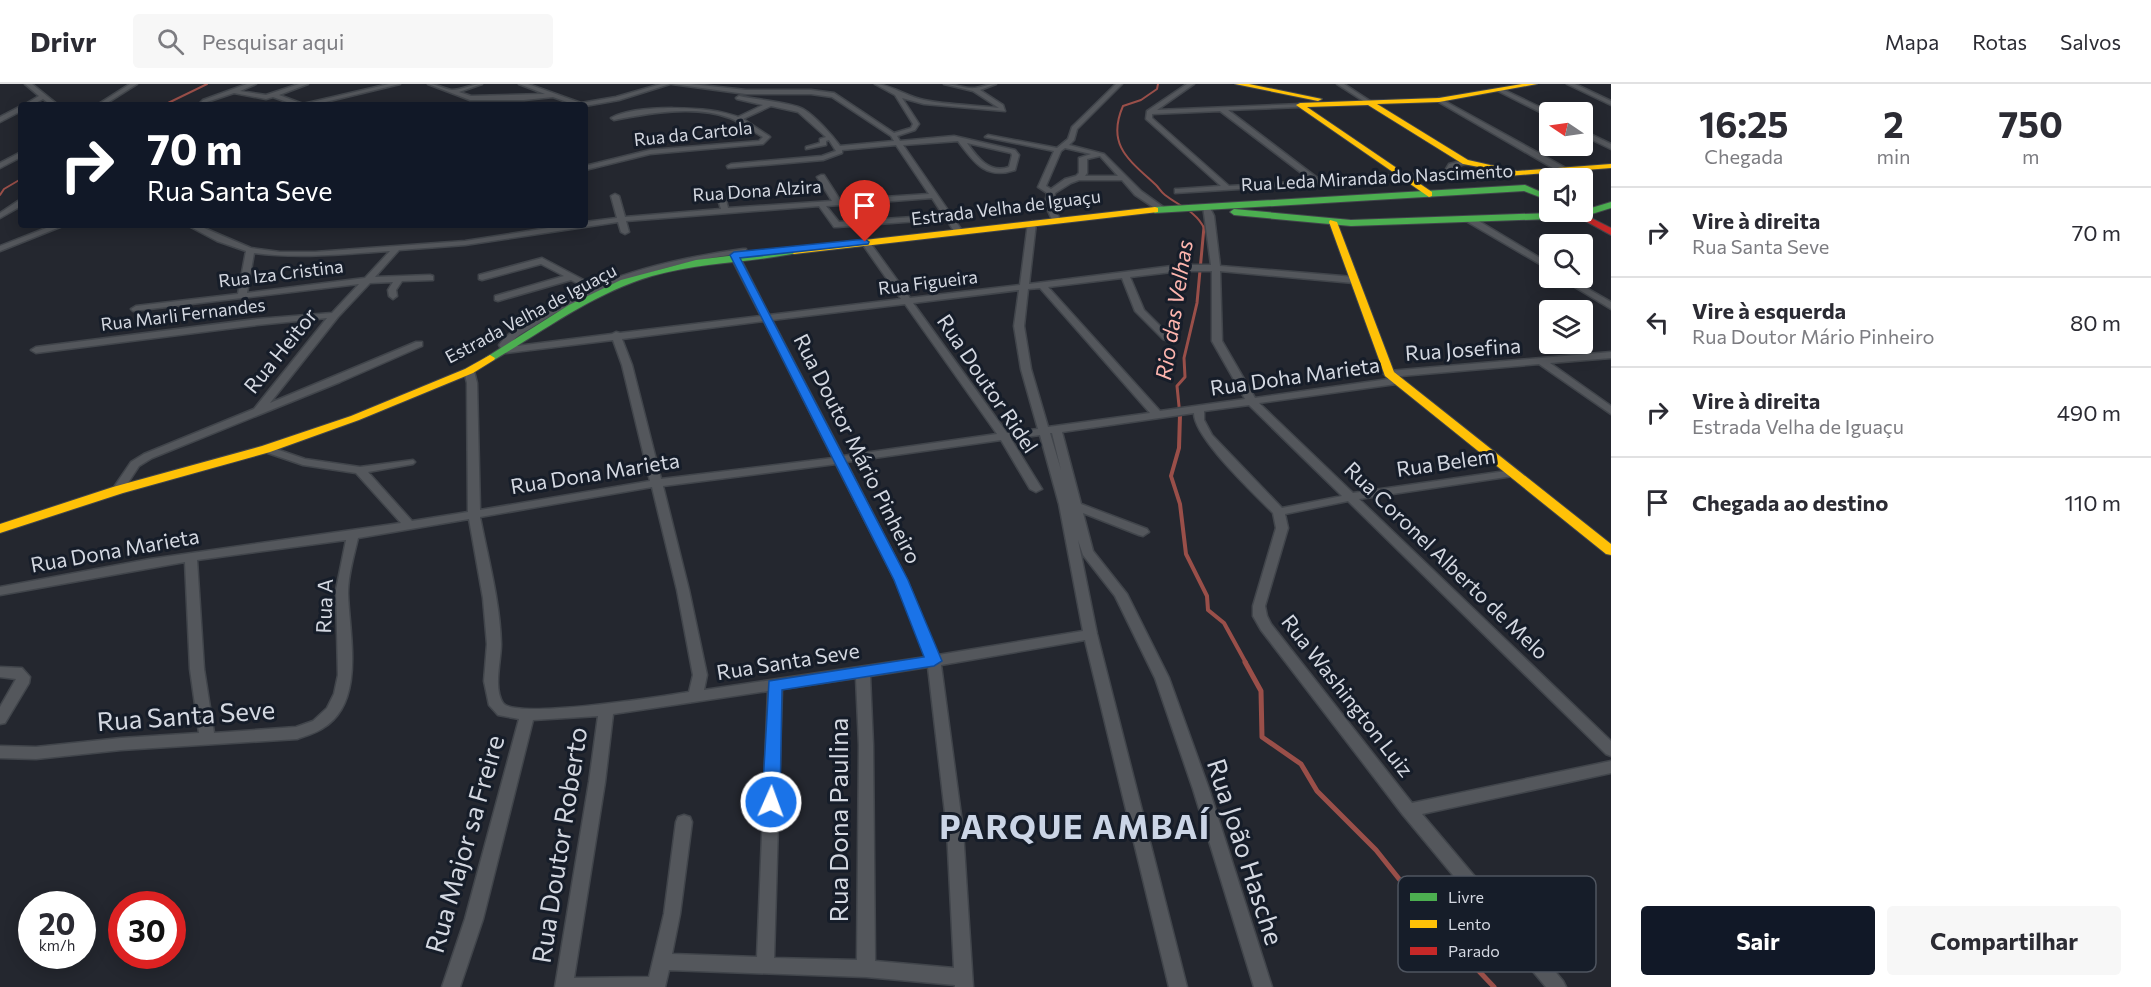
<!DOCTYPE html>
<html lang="pt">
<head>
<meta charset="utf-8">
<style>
  body { margin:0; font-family:Commissioner,sans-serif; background:#f7f7f7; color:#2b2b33; height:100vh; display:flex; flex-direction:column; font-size:22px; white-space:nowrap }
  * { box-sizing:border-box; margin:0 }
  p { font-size:20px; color:#7c7c81 }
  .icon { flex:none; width:33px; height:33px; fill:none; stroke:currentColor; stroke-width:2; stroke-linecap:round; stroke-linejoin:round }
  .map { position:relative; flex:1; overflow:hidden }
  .drawer { display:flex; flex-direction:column; background:#fff; width:540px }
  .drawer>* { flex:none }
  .banner { position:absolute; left:18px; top:18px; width:570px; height:126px; border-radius:6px; box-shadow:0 3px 15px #0003; background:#111827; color:#fff; overflow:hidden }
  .needle { width:39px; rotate:283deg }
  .controls { position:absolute; left:1539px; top:18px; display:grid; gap:12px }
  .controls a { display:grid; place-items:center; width:54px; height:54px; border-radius:6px; background:#fff; box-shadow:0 3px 15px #0003; font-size:30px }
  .speed { position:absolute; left:18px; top:807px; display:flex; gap:12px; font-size:30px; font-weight:700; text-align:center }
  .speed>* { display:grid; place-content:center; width:78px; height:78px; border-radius:50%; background:#fff; box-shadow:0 3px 15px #0003; line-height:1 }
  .speed small { font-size:15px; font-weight:400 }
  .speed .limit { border:9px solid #d22; background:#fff; color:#111 }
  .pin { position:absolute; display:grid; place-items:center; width:51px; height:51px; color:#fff; margin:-62px -26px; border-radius:50% 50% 50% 0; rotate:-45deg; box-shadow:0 0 6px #0007 }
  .pin .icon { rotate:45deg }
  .me { position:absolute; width:66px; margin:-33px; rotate:2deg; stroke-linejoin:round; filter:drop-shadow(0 0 4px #0008) }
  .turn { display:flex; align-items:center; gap:21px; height:126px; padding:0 30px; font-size:27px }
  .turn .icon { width:78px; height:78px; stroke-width:2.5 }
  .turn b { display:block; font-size:42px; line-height:51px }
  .eta { display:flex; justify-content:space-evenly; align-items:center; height:102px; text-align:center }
  .eta b { font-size:36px; font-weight:700; line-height:42px }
  .cta { display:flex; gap:12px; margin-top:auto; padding:12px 30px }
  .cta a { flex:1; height:69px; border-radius:6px; background:#111827; color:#fff; font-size:24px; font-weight:700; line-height:69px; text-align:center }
  .cta a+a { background:#f7f7f7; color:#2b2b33 }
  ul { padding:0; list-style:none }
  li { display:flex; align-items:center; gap:18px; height:90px; padding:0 30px; border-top:2px solid #e1e1e2 }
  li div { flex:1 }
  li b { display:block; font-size:22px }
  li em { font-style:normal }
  header { display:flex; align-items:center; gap:36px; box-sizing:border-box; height:84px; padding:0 30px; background:#fff; border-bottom:2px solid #e1e1e2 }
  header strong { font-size:28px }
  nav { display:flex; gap:33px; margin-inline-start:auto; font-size:21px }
  .search { width:420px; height:54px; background:#f7f7f7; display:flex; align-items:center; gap:15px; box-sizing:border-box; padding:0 21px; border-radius:6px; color:#7c7c81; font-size:22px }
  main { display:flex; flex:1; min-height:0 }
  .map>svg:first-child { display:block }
</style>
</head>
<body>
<header>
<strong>Drivr</strong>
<div class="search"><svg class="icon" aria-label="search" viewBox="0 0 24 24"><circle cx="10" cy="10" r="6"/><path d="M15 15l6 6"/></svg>Pesquisar aqui</div>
<nav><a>Mapa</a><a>Rotas</a><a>Salvos</a></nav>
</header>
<main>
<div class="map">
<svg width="1611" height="903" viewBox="0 0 1611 903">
  <rect width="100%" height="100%" fill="#24272f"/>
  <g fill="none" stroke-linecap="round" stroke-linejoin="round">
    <g stroke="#9a4f49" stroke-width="2">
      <path d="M1158 0 1157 5 1141 16 1123 22C1106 61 1129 76 1156 101 1159 104 1161 108 1165 111 1179 122 1196 127 1204 144"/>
      <polyline points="164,21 207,0"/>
      <polyline points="0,111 4,105 21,95"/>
    </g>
    <polyline stroke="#9a4f49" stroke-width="3" points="1180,332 1177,302 1185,293 1184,274 1197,219 1204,143"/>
    <polyline stroke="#9a4f49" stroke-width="4" points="1180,331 1179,364 1171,392 1180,420 1186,470 1207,512 1208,526 1224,539 1246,579"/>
    <polyline stroke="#9a4f49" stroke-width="5" points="1245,578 1261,607 1262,653 1301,680 1317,707 1376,766 1439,845 1494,903"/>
    <g stroke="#41454b" stroke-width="3">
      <g id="street">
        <polygon points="25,0 32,0 58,21 51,21 43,15 32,21 24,21 39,12"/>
        <polygon points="130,0 137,0 104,21 97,21"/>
        <polygon points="247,0 256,0 240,7 266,11 299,0 308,0 279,11 303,20 389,0 400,0 313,21 295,21 273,13 266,15 234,9 207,18 208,21 201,21 200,19 203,16"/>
        <path d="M428 0C437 0 444 5 452 6 462 6 472 0 482 0L459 8 471 12 545 10 519 0H528L581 19 616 13 661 0H670L619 16 585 22 575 21 553 13 524 16H470Z"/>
        <path d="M672 0H691L746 6H811L834 9 894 49 911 44 913 40 895 11 875 0C889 0 908 13 924 16 948 21 974 21 999 24L973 7 944 0C954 0 966 5 975 4 983 3 988 0 996 0L980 6 1003 21 1005 27 924 20 902 14 919 40 915 46 897 52 900 57 954 52 1015 66 1019 71 1015 86C985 96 974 78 958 57L903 61 963 148 959 150H956L946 135 837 143H834L819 122 626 137 629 148 625 150 621 148 618 138 465 161 399 166 375 193 430 191 433 192V196L402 197 396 206 397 212 393 215 389 212 388 206 393 198 370 199 338 233 270 319 416 258H422V262L340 298 152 374 139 382 122 408 118 409 112 406 131 378 144 370 254 325 327 234 257 241 36 269 31 266 36 263 257 235 332 229 359 200 133 227 131 225 136 222 238 210 246 167 217 157 187 141H197L251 164 280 168H315L465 157 567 141H585V138L617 134 611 112 615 110 619 112 625 133 721 125 716 109 720 107 724 109 728 124 832 117 817 93 821 91H824L840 116 929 110 896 61 842 66V69L823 76 728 84 727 82 731 80 822 72 836 67 829 56 826 57V61L806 65V63L820 59V55L826 53 798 28 771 22 743 35 769 52 770 53 763 60 650 70 585 86V82L650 66 759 57 763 53C752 47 742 39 730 34 695 21 650 29 614 36L611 34C637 20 710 22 738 33L763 21 737 15 736 14 739 12C753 15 793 19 803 25 815 32 832 51 840 62L894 57 891 52 832 13 811 10H746ZM967 59 1011 69 1012 71 1009 83C989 90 977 73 967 59ZM932 114 943 131 839 138 826 122ZM390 167 365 194 247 209 254 169C299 175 344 170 390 167Z"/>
        <path d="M1116 0H1122L1077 45 1074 56 1069 61 1104 70 1141 107 1166 125 1159 127 1135 111 1122 96H1079L1071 99 1055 109 1053 120 1060 136 1053 138 1045 120 1047 109 1038 103 1054 67 985 53 988 51 1057 64 1068 55 1072 43ZM1065 64 1091 70 1079 74V89L1076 92 1065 95 1051 105 1046 102 1061 67ZM1100 72 1118 92H1085L1087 89V75Z"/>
        <path d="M1187 0H1194L1157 26 1302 20V22L1300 23 1228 26 1320 96 1449 88 1446 85 1449 80 1466 76 1470 78 1468 79 1455 83 1456 88H1508L1512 90 1508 92H1454L1175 109V105H1178L1221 102 1146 35 1147 27ZM1220 27 1312 97 1229 102 1152 34V30Z"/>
        <polygon points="1337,0 1344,0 1373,19 1368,20"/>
        <polygon points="1567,0 1575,0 1611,17 1611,21"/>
        <polygon points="1498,5 1502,5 1550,28 1550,33 1498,7"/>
        <polygon points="1439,14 1564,83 1565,85 1558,87 1437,17 1436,16"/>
        <polygon points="21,22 21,27 0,38 0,33"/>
        <polygon points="1582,46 1611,60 1611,65 1582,51"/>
        <polygon points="21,68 21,73 0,84 0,79"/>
        <polygon points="18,117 21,117 21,122 0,134 0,129"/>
        <path d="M1203 122H1209L1214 132 1220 182 1354 193 1358 196 1354 199 1220 187 1222 257 1255 314 1396 294 1401 297 1396 300 1259 319 1353 409 1513 386 1519 389 1513 392 1359 415 1611 657V672L1606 670 1348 417 1285 430 1288 444 1265 522 1267 532 1271 540 1412 719 1611 677V689L1422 730 1563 897 1566 903H1546L1403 731 1261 546 1253 532V522L1276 444 1273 429C1254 409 1194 354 1194 329L1062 348 1081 420 1147 445 1149 448 1143 452 1139 451 1083 429 1093 467 1127 510 1169 594 1209 705 1272 903H1254L1193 705 1155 594 1115 512 1083 471 1078 456 1097 550 1187 903H1169L1085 556 941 581 963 746 973 903H955V901L866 893 669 886 665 903H555L589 698 598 632 533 636 483 835 460 903H442L465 835 519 635 498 631 489 621 484 597 487 560 483 514 469 435 358 454C354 472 348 490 348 509 349 550 366 618 323 644 316 649 305 652 297 655L121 666 36 675 0 674V662L36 663 121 654 199 649 190 585 185 478 0 511V503L150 475 401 439 356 389 303 381 262 367 261 365 262 363H270L305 375 360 383 413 376 415 378 413 380 368 388 412 437 468 428 467 299 464 287 469 284 474 287 477 299 480 426 650 397 622 281 613 256 506 269 503 268 499 261C515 238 562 218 588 205L571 196 498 217 495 216V212L564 192 541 180 482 196 479 195V191L542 174 595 202C643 182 692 172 743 165H746V169L738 170 769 231 901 215 861 158 865 156H868L910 214 1020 201 1028 139 1032 137 1036 139 1029 200 1180 181H1211ZM730 171 761 232 620 249 616 248 612 250 509 263C512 254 524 248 533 243 593 204 659 181 730 171ZM1180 187H1212V257L1245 315 1160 327 1048 203 1122 194 1135 227 1163 255 1166 256 1171 253 1144 226 1130 193ZM1040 204 1150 329 1048 343 1031 285 1024 242 1028 205ZM1019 206 1014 242 1021 285 1038 345 1007 349 913 219ZM905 220 997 350 843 372 772 236ZM764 237 833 374 661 395 632 281 622 255ZM1249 321 1342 412 1282 424 1212 351 1204 336V327ZM1050 349H1052L1061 386ZM1040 351 1059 420 1083 547 938 571 907 496 846 378 1001 356 1030 405 1036 408 1042 405 1011 355ZM836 380 895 496 926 573 704 606 707 591 689 506 663 402ZM652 403 677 506 693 591 689 608C665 612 514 636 503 619 493 604 501 577 501 560 500 518 488 474 480 433ZM346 456 336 506 338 591 334 610 327 624 313 637 296 643 214 649 204 585 197 476ZM928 583 947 746 954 884 875 877 873 661 870 592ZM856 594 859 661 857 876 774 874 782 605ZM768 607 757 873 672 870 680 830 692 738 690 733 684 731 678 733 676 738 664 830 649 893 574 894 605 698 613 630Z"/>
        <polygon points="1466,133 1472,133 1550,180 1550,186 1466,137"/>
        <polygon points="54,141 65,141 0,167 0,162"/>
        <polygon points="1560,194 1569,194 1611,218 1611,225"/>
        <polygon points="1611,268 1611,274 1550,279 1611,322 1611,330 1539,280 1389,293 1384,290 1389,287"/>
        <polygon points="0,583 22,584 30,593 29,599 5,639 0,640 0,623 16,595 0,593"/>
      </g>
    </g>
    <g stroke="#41454b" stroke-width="2">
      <g id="fast">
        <polygon points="1525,101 1550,112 1550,117 1524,107 1155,129 1151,126 1155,123"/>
        <polygon points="1611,118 1611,124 1579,134 1351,142 1234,131 1230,128 1234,125 1351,136 1578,128"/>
        <path d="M794 164 797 165V169C749 179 701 178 652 192 594 209 545 246 494 276H486L485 274 569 221 621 196 696 176Z"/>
      </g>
    </g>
    <g stroke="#41454b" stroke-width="2">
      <g id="slow">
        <polygon points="1235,0 1249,0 1322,15 1318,17"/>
        <polygon points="1522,0 1537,0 1439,18 1377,20 1468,76 1517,87 1611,80 1611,84 1508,92 1504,90 1506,88 1463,80 1368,21 1307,23 1432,108 1432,112 1429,113 1296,21 1300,19 1439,14"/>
        <polygon points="1155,123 1158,124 1158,128 794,170 789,167 794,164"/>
        <polygon points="1330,136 1337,138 1394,288 1611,460 1611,471 1606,470 1385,292 1329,138"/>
        <polygon points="490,271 495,274 494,276 473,289 359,336 270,368 123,409 0,449 0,440 113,403 262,362 351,332 465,285"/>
      </g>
    </g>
    <g stroke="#41454b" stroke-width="2">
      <polygon id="jam" points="1569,128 1579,128 1611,144 1611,151"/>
    </g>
    <use href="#street" fill="#54575c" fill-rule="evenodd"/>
    <use href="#fast" fill="#4caf50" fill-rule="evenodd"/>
    <use href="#slow" fill="#ffc107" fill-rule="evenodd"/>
    <use href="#jam" fill="#c62828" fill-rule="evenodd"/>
  </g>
  <polygon fill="#1a73e8" stroke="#114b97" stroke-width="1.5" points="865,155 869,158 868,160 740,174 908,496 942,577 934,582 782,606 780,718 777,723 771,725 764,723 762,718 769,597 924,573 894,496 730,171 734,168"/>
  <g text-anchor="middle" stroke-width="6" stroke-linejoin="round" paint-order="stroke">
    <g font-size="18" fill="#d4d8e1" stroke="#161d29">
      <text transform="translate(693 50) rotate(-6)" y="6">Rua da Cartola</text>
      <text transform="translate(1377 94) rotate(-3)" y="6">Rua Leda Miranda do Nascimento</text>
      <text transform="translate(757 107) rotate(-4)" y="6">Rua Dona Alzira</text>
      <text transform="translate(1006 124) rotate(-7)" y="6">Estrada Velha de Iguaçu</text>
      <text transform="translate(281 190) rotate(-7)" y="6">Rua Iza Cristina</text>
      <text transform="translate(928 199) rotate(-7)" y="6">Rua Figueira</text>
      <text transform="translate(531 230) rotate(-28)" y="6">Estrada Velha de Iguaçu</text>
      <text transform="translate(183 231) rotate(-7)" y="6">Rua Marli Fernandes</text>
    </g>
    <g font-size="21" fill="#d4d8e1" stroke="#161d29">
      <text transform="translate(1463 266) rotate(-4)" y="7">Rua Josefina</text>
      <text transform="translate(281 267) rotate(-51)" y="7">Rua Heitor</text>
      <text transform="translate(1295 293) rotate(-8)" y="7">Rua Doha Marieta</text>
      <text transform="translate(987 300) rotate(56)" y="7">Rua Doutor Ridel</text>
      <text transform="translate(857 365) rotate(63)" y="7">Rua Doutor Mário Pinheiro</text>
      <text transform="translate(1446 379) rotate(-8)" y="7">Rua Belem</text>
      <text transform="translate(595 390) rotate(-9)" y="7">Rua Dona Marieta</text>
      <text transform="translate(115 467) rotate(-10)" y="7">Rua Dona Marieta</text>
      <text transform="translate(1446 477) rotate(44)" y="7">Rua Coronel Alberto de Melo</text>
      <text transform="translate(325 522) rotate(-88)" y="7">Rua A</text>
      <text transform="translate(788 578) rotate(-9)" y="7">Rua Santa Seve</text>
      <text transform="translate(1347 612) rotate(52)" y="7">Rua Washington Luiz</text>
    </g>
    <g font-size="22" font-style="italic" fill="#fdb5ae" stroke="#161d29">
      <text transform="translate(1174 226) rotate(-81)" y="8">Rio das Velhas</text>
    </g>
    <g font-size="26" fill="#d4d8e1" stroke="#161d29">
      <text transform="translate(186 632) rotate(-4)" y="9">Rua Santa Seve</text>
      <text transform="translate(839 736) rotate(-90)" y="9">Rua Dona Paulina</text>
      <text transform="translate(465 760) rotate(-74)" y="9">Rua Major sa Freire</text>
      <text transform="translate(560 761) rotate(-81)" y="9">Rua Doutor Roberto</text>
      <text transform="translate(1245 768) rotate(72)" y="9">Rua João Hasche</text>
    </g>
    <g font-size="33" font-weight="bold" letter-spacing="1.5" fill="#cbd5e6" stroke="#161d29">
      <text x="1075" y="755">PARQUE AMBAÍ</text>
    </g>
  </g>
  <rect x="1398" y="792" width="198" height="96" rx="9" fill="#161d29" stroke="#4f5560" stroke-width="1.5"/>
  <rect x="1410" y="809" width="27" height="8" fill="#4caf50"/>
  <rect x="1410" y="836" width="27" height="8" fill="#ffc107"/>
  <rect x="1410" y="863" width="27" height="8" fill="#c62828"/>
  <g font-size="16" fill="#d4d8e1">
    <text x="1448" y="819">Livre</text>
    <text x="1448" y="846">Lento</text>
    <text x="1448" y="873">Parado</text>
  </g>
</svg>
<div class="controls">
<a><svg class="needle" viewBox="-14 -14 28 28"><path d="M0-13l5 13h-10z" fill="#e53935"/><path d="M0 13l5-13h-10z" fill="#7c7c81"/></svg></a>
<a><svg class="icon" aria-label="sound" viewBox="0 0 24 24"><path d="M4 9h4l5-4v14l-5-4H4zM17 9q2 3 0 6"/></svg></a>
<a><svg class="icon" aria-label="search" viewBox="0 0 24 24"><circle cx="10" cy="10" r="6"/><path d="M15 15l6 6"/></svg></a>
<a><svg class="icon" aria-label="layers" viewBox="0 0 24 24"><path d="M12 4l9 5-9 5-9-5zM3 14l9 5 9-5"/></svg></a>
</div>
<div class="speed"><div>20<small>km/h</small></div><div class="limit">30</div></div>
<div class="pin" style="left:865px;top:158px;background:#d93025"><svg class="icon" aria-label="arrive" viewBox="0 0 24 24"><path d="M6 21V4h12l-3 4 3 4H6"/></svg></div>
<svg class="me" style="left:771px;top:718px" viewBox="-20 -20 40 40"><circle r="17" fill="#1a73e8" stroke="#fff" stroke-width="3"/><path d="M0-11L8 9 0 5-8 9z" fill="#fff"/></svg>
<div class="banner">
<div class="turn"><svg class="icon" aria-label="right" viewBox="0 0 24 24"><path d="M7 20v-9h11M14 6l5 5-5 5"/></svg><div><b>70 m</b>Rua Santa Seve</div></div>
</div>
</div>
<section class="drawer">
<div class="eta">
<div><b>16:25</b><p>Chegada</p></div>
<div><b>2</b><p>min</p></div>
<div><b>750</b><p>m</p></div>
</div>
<ul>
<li><svg class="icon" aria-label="right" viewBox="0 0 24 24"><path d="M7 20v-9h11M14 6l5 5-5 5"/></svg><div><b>Vire à direita</b><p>Rua Santa Seve</p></div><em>70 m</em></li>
<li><svg class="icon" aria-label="left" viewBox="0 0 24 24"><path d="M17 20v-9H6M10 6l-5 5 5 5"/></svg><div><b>Vire à esquerda</b><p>Rua Doutor Mário Pinheiro</p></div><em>80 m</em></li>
<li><svg class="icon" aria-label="right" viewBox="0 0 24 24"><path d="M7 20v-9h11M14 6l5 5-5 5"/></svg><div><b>Vire à direita</b><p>Estrada Velha de Iguaçu</p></div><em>490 m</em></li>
<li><svg class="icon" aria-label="arrive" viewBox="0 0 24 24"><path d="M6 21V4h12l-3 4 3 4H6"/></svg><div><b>Chegada ao destino</b></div><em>110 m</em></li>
</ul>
<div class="cta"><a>Sair</a><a>Compartilhar</a></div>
</section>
</main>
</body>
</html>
